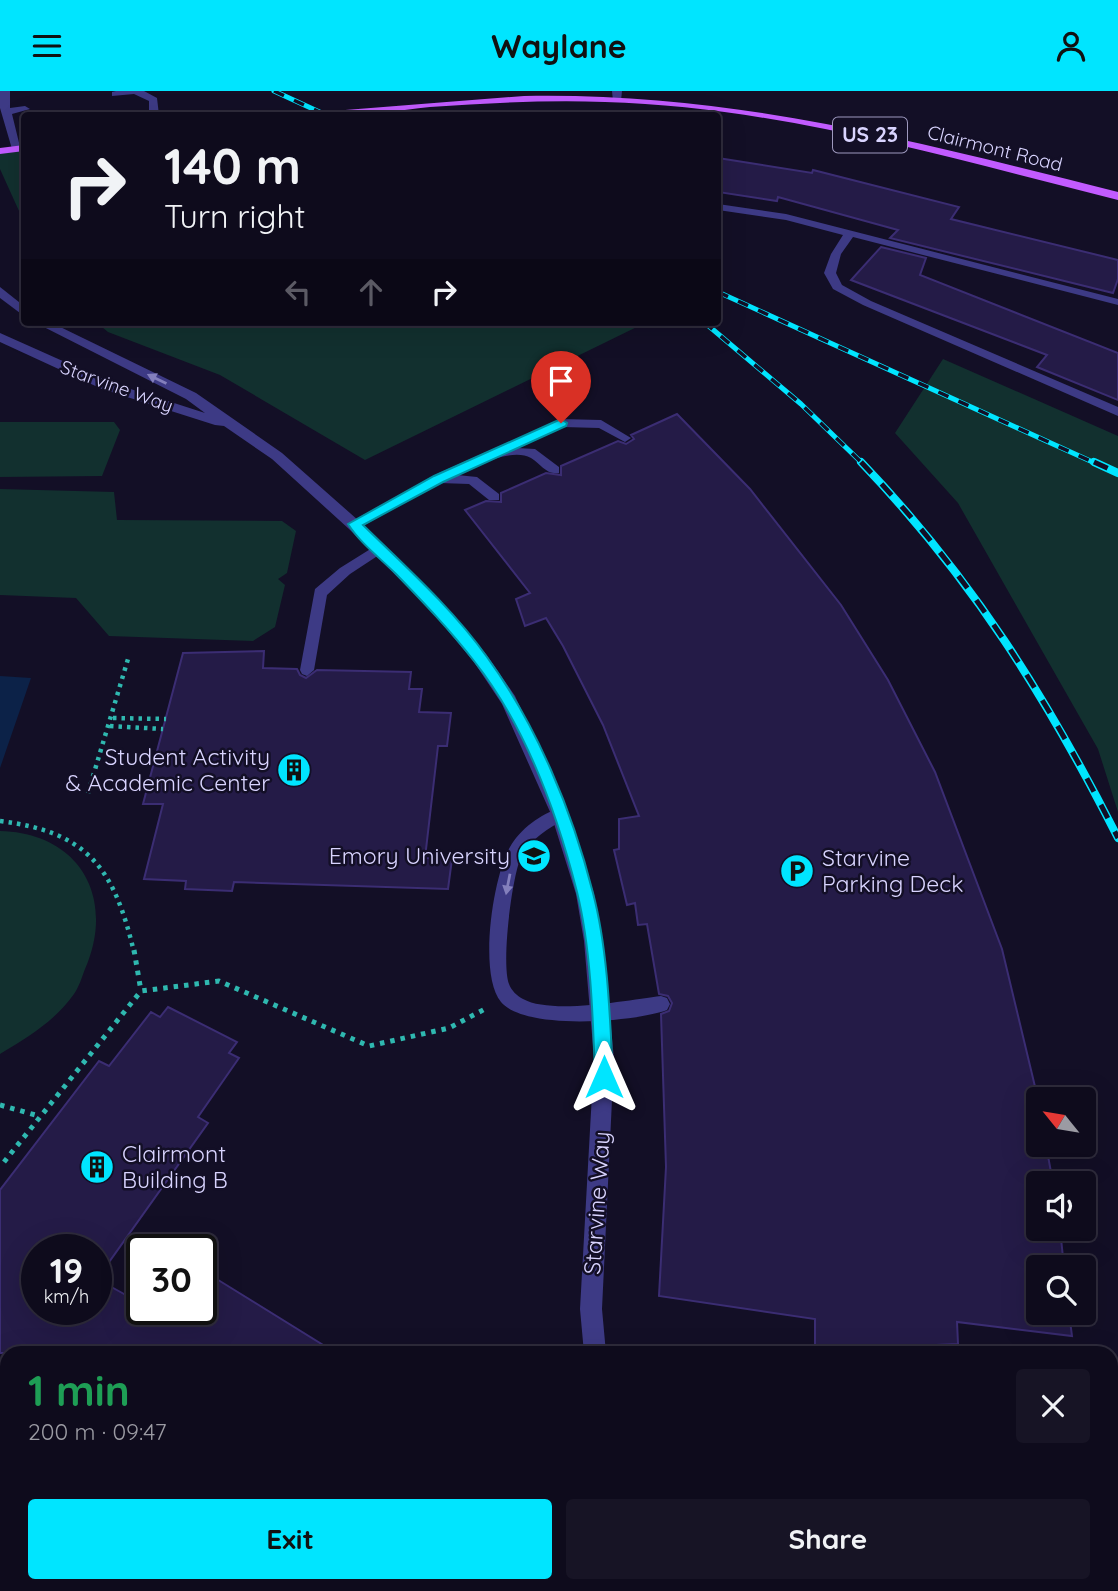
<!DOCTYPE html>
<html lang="en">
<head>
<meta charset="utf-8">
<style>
  body { margin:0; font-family:Quicksand,sans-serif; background:#171425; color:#f1f3f6; height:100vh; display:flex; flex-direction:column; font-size:26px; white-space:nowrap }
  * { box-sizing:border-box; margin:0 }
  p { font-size:23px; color:#9b9ba3 }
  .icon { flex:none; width:38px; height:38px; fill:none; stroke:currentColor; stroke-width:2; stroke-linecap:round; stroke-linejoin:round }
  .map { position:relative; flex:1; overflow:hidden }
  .details { position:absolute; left:0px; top:1255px; width:1118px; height:247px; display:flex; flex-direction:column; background:#0e0b1c; border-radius:21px 21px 0 0; box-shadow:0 7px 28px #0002,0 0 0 2px #2e2b3b }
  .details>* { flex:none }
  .top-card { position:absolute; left:21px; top:21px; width:700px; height:214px; border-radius:7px; box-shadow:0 7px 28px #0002,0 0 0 2px #2e2b3b; background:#0e0b1c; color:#f1f3f6; overflow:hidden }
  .needle { width:46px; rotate:300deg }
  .controls { position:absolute; left:1026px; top:996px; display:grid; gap:14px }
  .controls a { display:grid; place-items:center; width:70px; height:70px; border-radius:7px; background:#0e0b1c; box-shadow:0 7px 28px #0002,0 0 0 2px #2e2b3b; font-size:35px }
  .speed { position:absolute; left:21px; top:1143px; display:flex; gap:14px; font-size:35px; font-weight:700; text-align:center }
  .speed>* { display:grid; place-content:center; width:91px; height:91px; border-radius:50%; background:#0e0b1c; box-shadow:0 7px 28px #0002,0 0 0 2px #2e2b3b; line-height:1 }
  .speed small { font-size:18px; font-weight:400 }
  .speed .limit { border:4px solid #111; border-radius:10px; background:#fff; color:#111 }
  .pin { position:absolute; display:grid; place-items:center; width:60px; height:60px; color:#fff; margin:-72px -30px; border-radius:50% 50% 50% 0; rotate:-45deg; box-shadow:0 0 7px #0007 }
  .pin .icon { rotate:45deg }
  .me { position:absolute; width:77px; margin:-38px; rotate:0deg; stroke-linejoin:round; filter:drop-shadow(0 0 5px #0008) }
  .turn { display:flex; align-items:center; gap:24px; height:147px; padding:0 28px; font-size:32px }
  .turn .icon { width:91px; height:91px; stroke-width:2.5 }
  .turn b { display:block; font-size:49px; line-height:60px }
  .lanes { display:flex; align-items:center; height:66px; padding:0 28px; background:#0003; justify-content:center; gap:35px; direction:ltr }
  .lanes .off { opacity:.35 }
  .round { display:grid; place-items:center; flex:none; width:74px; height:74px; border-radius:7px; background:#171425 }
  .head { display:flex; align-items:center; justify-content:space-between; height:119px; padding:0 28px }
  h1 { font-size:42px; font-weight:700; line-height:52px; color:#1e9e55 }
  .action { display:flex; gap:14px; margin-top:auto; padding:14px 28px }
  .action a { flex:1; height:80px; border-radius:7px; background:#00e5ff; color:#111; font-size:28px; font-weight:700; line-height:80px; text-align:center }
  .action a+a { background:#171425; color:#f1f3f6 }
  header { display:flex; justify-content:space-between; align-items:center; height:91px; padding:0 28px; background:#00e5ff; color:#111; font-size:32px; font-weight:700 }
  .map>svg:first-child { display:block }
</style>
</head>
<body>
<header><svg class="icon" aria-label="menu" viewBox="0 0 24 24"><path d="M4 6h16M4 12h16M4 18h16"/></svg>Waylane<svg class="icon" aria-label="person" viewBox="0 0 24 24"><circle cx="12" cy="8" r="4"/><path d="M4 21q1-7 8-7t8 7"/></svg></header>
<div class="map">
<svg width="1118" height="1500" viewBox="0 0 1118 1500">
  <rect width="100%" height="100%" fill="#130f26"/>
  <g fill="#12302f">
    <polygon points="24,58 24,131 0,78 0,61"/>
    <polygon points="96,231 647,231 365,369 220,284 108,241"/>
    <polygon points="943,268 1118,345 1118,721 1098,658 958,412 895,342"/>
    <polygon points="0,331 114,331 120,339 102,385 0,386"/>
    <polygon points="0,398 114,401 117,429 282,430 296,440 287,482 278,488 285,494 275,536 253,550 109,545 76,507 0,504"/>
    <path d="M0 740C80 742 116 807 85 878 82 886 79 896 74 903 55 930 28 946 0 963Z"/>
  </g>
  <polygon fill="#0c2248" points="0,585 31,587 0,677"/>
  <g fill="#241b47" stroke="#3b2d73" stroke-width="2" fill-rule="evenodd">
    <polygon points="718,67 812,82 813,79 959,116 951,128 1118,169 1118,188 1113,202 890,147 898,139 778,106 777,110 718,101"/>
    <polygon points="881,156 926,167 920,184 1118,262 1118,309 1037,276 1047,264 851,189"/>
    <polygon points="677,323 750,398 841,514 888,589 935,681 1002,858 1038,1008 1038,1054 1046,1054 1053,1092 1038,1092 1038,1138 1060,1138 1064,1176 1038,1176 1038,1222 1069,1222 1072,1245 957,1231 958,1253 914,1255 914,1262 815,1262 815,1228 659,1205 666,1076 661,923 669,920 672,912 668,905 659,903 647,833 638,834 635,812 627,814 614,759 619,758 619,728 639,725 603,634 563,555 546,527 525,535 516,508 530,502 465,419 486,410 501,411 501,402 546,382 561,384 561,375 618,350 626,353 634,348 631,344"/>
    <polygon points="264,560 263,577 297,578 300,584 306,587 317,579 411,581 409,598 422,598 419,621 451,622 447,655 438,655 425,767 452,768 448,798 234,791 232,800 185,798 186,790 144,788 163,713 143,713 183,562"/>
    <path d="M168 916 237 951 229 962 239 967 198 1026 208 1032 97 1188 142 1213V1218H201V1209L215 1187 336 1262H0V1099L99 970 109 975 151 921 160 926ZM37 1158H96V1218H37Z"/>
  </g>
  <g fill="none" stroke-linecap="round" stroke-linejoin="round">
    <g stroke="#2fb8b0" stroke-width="4.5" stroke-dasharray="3.5 5" stroke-linecap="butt">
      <polyline points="113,627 166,628"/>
      <polyline points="110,635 163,638"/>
      <polyline points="88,702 128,568"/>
      <path d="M0 730C88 741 114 777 134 861"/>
    </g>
    <g stroke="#2fb8b0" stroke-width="5" stroke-dasharray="4.5 6" stroke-linecap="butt">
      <polyline points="134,859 141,900"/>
      <polyline points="0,1014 39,1025"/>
      <polyline points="4,1071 141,900 219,890 369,955 449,937 485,918"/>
    </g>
    <g fill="#3d3a85" fill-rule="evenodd">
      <polygon points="0,0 10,0 10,17 25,15 30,18 12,23 21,60 12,58 0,17"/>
      <polygon points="116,0 144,0 157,7 159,24 149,24 149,10 134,3 112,5 112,1"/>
      <polygon points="718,113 786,123 1118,208 1118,214 853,146 841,163 836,182 842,194 871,210 1118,316 1118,325 863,214 833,198 824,182 831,163 843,144 786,129 718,119"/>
      <path d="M561 328 601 329 631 347 625 351 599 337 563 336 517 357 535 358 559 376V382C546 384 541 373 531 367 511 356 476 376 457 384L477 386 499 403V409H489L469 393 440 392 359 437H349L347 434 439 382Z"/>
      <polygon points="380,452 387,457 385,460 350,483 327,504 314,579 307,585 302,583 300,579 315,498 340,477"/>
      <path d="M560 717 565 718 568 723 565 728C549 737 530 748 521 766 512 786 501 872 509 893 511 899 517 905 523 908 552 924 628 909 661 905L667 907 670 913 667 919C635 931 525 940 501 911 478 884 493 785 510 756 520 738 541 723 560 717Z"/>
      <polygon points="1035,1494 1057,1494 1058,1500 1036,1500"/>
    </g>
    <g fill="#3d3a85" fill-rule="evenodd">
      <polygon points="612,0 622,0 621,10 613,10"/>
      <polygon points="0,196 24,215 24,225 0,207"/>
      <polygon points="34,231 50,231 196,302 282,362 359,430 439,509 486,563 515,605 569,723 594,803 602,850 614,967 602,1218 606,1262 584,1262 580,1218 594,967 584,850 576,803 551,723 502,613 474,571 429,517 349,438 272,368 224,335 215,334 102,298 0,251 0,242 112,292 205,322 186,308"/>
      <polygon points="704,1494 730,1494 732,1500 706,1500"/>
    </g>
    <g fill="#c25bff" fill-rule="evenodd">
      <path d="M524 5C734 1 917 51 1118 101V109C949 67 780 16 605 11 546 9 488 12 430 16 392 20 352 28 315 24L320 21Z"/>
      <polygon points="24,54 24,60 0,63 0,57"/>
    </g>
    <g stroke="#00e5ff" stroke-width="5">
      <g id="rail-far1">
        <polyline points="274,0 326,24"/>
        <polyline points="718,201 1097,373"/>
        <polyline points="704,231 801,313 863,373"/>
      </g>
    </g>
    <g stroke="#00e5ff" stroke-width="8">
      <g id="rail">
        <path d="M861 371C972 487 1046 605 1118 747"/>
        <polyline points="1094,371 1118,382"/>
      </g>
    </g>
    <use href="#rail-far1" stroke="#130f26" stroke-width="3.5" stroke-dasharray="11" stroke-linecap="butt"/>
    <use href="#rail" stroke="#130f26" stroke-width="5" stroke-dasharray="15" stroke-linecap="butt"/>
  </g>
  <defs><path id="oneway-solid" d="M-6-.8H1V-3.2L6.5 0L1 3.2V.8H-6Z" transform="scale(1.75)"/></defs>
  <g fill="#837fbc">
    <use href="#oneway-solid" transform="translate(157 288) rotate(-154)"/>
    <use href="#oneway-solid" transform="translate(508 793) rotate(101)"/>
  </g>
  <path fill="#00e5ff" stroke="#0095a6" stroke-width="2" d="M561 328 567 332 566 335 443 391 363 434C406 476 452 517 487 566 537 635 572 719 593 802 608 859 610 927 613 986L611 992 604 995 598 992 595 986C593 928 591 857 577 801 557 722 525 634 474 570 450 539 423 511 396 483 380 467 360 452 348 433L434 385Z"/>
  <defs>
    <g id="building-disc" transform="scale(1.75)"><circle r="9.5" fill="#00e5ff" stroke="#130f26"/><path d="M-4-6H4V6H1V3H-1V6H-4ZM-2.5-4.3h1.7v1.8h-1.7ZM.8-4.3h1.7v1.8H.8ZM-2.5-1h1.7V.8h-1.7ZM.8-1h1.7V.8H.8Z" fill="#111"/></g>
    <g id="university-disc" transform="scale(1.75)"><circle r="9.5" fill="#00e5ff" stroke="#130f26"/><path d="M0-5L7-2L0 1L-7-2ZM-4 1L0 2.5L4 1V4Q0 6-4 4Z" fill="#111"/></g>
    <g id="parking-disc" transform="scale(1.75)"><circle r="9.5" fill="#00e5ff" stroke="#130f26"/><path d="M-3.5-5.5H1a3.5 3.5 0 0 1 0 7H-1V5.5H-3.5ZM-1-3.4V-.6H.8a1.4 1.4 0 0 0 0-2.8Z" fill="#111"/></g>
  </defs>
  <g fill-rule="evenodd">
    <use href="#building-disc" x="294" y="679"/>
    <use href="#university-disc" x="534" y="765"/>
    <use href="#parking-disc" x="797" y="780"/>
    <use href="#building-disc" x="97" y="1076"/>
  </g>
  <g text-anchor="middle" stroke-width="5" stroke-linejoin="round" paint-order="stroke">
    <g font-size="19" fill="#d9d4ff" stroke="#130f26">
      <text transform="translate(995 57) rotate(14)" y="7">Clairmont Road</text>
      <text transform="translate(117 295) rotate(20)" y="7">Starvine Way</text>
    </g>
    <rect fill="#130f26" stroke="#9e99be" stroke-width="2" x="833" y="26.5" width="74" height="35" rx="5"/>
    <g font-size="21" font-weight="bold" fill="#d9d4ff">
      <text x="870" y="51">US 23</text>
    </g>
    <g font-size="23" fill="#d9d4ff" stroke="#130f26" text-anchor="end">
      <text x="270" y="674">Student Activity<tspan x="270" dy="26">&amp; Academic Center</tspan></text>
      <text x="510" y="773">Emory University</text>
      <text x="822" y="775" text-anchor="start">Starvine<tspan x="822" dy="26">Parking Deck</tspan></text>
      <text x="122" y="1071" text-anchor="start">Clairmont<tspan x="122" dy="26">Building B</tspan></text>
    </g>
    <g font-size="23" fill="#d9d4ff" stroke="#130f26">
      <text transform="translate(597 1112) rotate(-86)" y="8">Starvine Way</text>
    </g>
  </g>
</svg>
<div class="controls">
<a><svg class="needle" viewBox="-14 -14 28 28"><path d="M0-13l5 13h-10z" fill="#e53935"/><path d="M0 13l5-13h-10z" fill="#9b9ba3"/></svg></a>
<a><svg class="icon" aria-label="sound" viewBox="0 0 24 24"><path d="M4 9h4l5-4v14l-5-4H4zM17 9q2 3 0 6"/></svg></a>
<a><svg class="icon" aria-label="search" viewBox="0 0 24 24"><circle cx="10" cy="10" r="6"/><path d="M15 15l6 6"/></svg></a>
</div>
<div class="speed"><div>19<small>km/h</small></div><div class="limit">30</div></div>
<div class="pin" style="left:561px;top:332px;background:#d93025"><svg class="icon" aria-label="arrive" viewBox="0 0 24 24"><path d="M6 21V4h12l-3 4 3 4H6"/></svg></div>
<svg class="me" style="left:604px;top:986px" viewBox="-20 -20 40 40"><path d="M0-17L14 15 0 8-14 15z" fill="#00e5ff" stroke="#fff" stroke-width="4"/></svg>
<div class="top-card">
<div class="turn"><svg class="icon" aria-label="right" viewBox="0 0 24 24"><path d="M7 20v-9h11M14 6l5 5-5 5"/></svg><div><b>140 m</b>Turn right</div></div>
<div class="lanes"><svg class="icon off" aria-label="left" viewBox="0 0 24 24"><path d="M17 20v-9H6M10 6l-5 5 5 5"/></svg><svg class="icon off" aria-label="ahead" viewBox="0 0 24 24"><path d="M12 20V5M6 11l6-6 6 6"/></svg><svg class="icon" aria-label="right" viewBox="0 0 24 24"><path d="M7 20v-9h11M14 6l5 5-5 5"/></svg></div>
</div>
<section class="details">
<div class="head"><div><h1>1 min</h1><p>200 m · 09:47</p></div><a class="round"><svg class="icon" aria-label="close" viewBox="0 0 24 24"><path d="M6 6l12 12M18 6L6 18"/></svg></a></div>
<div class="action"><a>Exit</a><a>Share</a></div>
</section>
</div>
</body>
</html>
